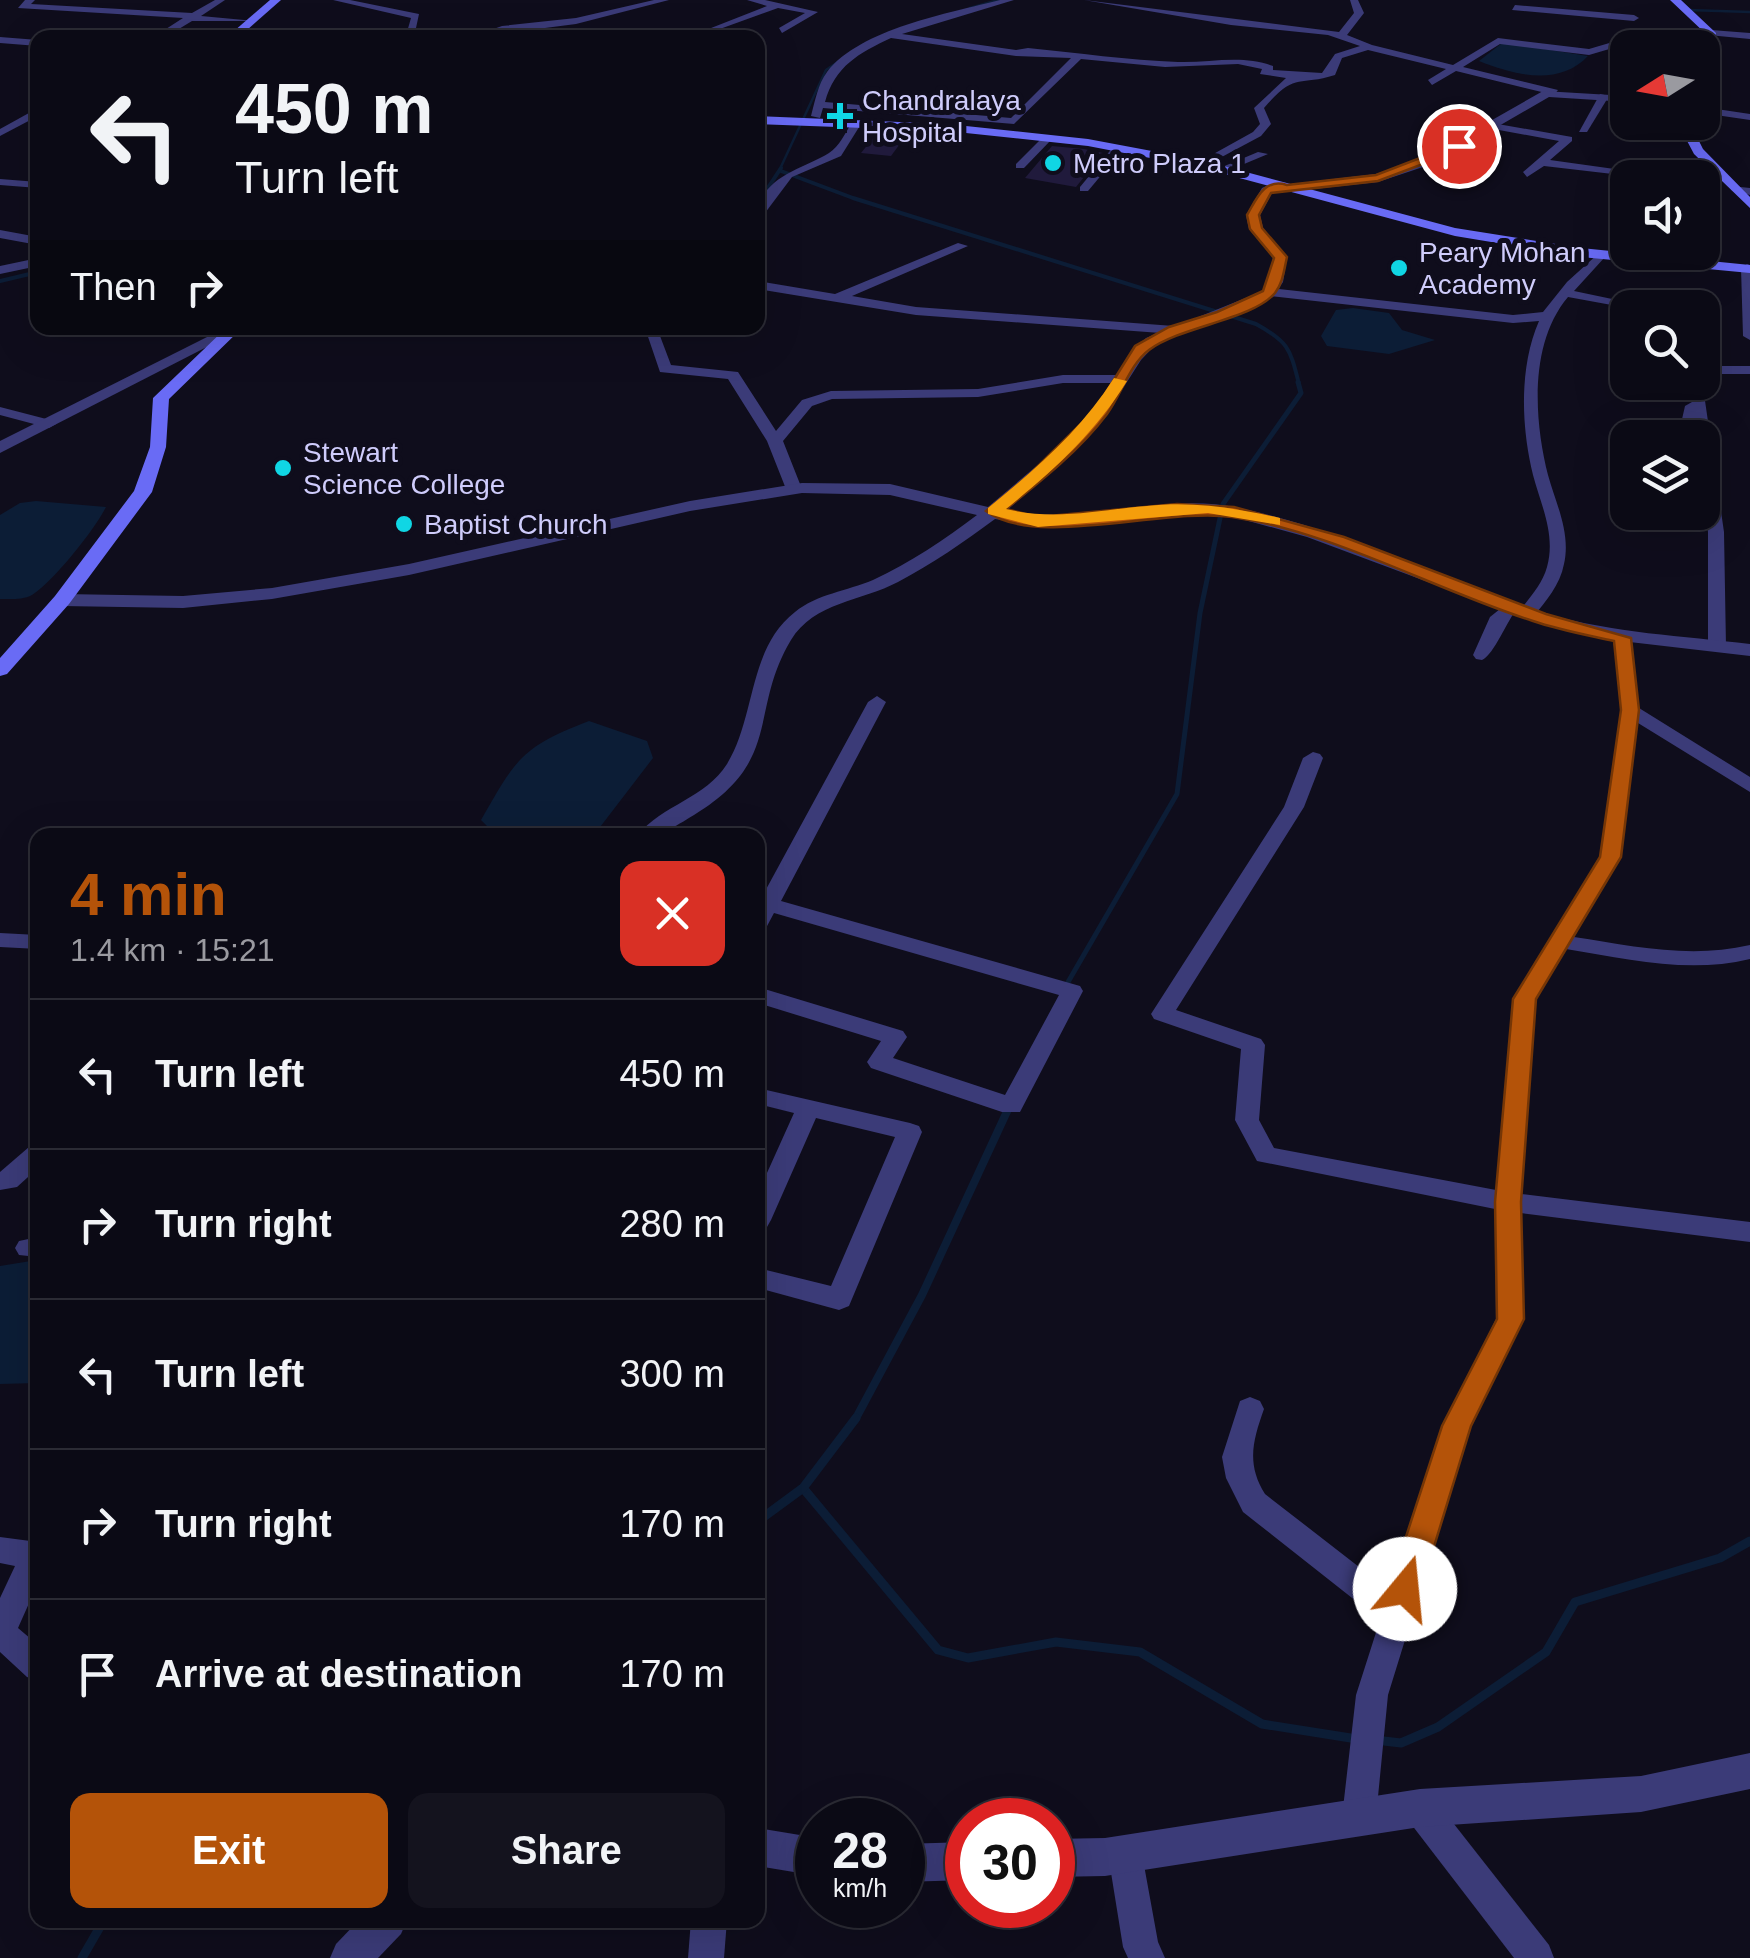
<!DOCTYPE html>
<html lang="en">
<head>
<meta charset="utf-8">
<style>
  body { margin:0; font-family:Helvetica,sans-serif; background:#14131e; color:#f1f3f6; height:100vh; display:flex; flex-direction:column; font-size:38px; white-space:nowrap }
  * { box-sizing:border-box; margin:0 }
  p { font-size:32px; color:#9a9aa0 }
  .icon { flex:none; width:55px; height:55px; fill:none; stroke:currentColor; stroke-width:2; stroke-linecap:round; stroke-linejoin:round }
  .map { position:relative; flex:1; overflow:hidden }
  .details { position:absolute; left:30px; top:828px; width:735px; height:1100px; display:flex; flex-direction:column; background:#0b0a15; border-radius:20px; box-shadow:0 10px 40px #0002,0 0 0 2px #2b2b34 }
  .details>* { flex:none }
  .top-card { position:absolute; left:30px; top:30px; width:735px; height:305px; border-radius:20px; box-shadow:0 10px 40px #0002,0 0 0 2px #2b2b34; background:#0b0a15; color:#f1f3f6; overflow:hidden }
  .needle { width:65px; rotate:259deg }
  .tools { position:absolute; left:1610px; top:30px; display:grid; gap:20px }
  .tools a { display:grid; place-items:center; width:110px; height:110px; border-radius:20px; background:#0b0a15; box-shadow:0 10px 40px #0002,0 0 0 2px #2b2b34; font-size:50px }
  .speed { position:absolute; left:795px; top:1798px; display:flex; gap:20px; font-size:50px; font-weight:700; text-align:center }
  .speed>* { display:grid; place-content:center; width:130px; height:130px; border-radius:50%; background:#0b0a15; box-shadow:0 10px 40px #0002,0 0 0 2px #2b2b34; line-height:1 }
  .speed small { font-size:25px; font-weight:400 }
  .speed .limit { border:15px solid #d22; background:#fff; color:#111 }
  .pin { position:absolute; display:grid; place-items:center; width:85px; height:85px; color:#fff; margin:-42px; border:5px solid #fff; border-radius:50%; box-shadow:0 2px 10px #0007 }
  .me { position:absolute; width:110px; margin:-55px; rotate:17deg; stroke-linejoin:round; filter:drop-shadow(0 0 8px #0008) }
  .turn { display:flex; align-items:center; gap:35px; height:210px; padding:0 40px; font-size:45px }
  .turn .icon { width:130px; height:130px; stroke-width:2.5 }
  .turn b { display:block; font-size:70px; line-height:85px }
  .then { display:flex; align-items:center; height:95px; padding:0 40px; background:#0003; gap:20px; font-size:38px }
  .round { display:grid; place-items:center; flex:none; width:105px; height:105px; border-radius:20px; background:#14131e }
  .head { display:flex; align-items:center; justify-content:space-between; height:170px; padding:0 40px }
  h1 { font-size:60px; font-weight:600; line-height:75px; color:#b45309 }
  .action { display:flex; gap:20px; margin-top:auto; padding:20px 40px }
  .action a { flex:1; height:115px; border-radius:20px; background:#b45309; color:#fff; font-size:40px; font-weight:600; line-height:115px; text-align:center }
  .action a+a { background:#14131e; color:#f1f3f6 }
  ul { padding:0; list-style:none }
  li { display:flex; align-items:center; gap:30px; height:150px; padding:0 40px; border-top:2px solid #2b2b34 }
  li div { flex:1 }
  li b { display:block; font-size:38px }
  li em { font-style:normal }
  .map>svg:first-child { display:block }
</style>
</head>
<body>
<div class="map">
<svg width="1750" height="1958" viewBox="0 0 1750 1958">
  <rect width="100%" height="100%" fill="#0f0d1c"/>
  <g fill="#0c1d36">
    <path d="M1502 43H1507L1588 56C1559 87 1514 75 1479 61Z"/>
    <polygon points="1353,308 1389,313 1402,330 1435,340 1389,354 1327,346 1321,336 1336,310"/>
    <path d="M36 501 106 507C95 529 54 581 32 595 23 600 10 599 0 599V515L20 503Z"/>
    <path d="M589 721 647 741 653 758 594 835H496L481 820C516 759 521 747 589 721Z"/>
    <polygon points="37,1260 37,1383 0,1384 0,1266"/>
  </g>
  <g fill="none" stroke-linecap="round" stroke-linejoin="round">
    <g stroke="#0c1d36" stroke-width="2.5">
      <polyline points="970,8 998,0"/>
      <polyline points="1688,10 1750,12"/>
      <polyline points="779,171 826,70 864,44"/>
    </g>
    <g stroke="#0c1d36" stroke-width="4">
      <path d="M781 171 853 198 1256 324C1289 342 1290 349 1299 384"/>
      <polyline points="758,203 781,168"/>
      <polyline points="0,281 38,272"/>
    </g>
    <polyline stroke="#0c1d36" stroke-width="5" points="1064,989 1177,794 1200,613 1223,504 1301,393 1298,382"/>
    <polyline stroke="#0c1d36" stroke-width="8" points="855,1420 922,1295 1010,1105"/>
    <g stroke="#0c1d36" stroke-width="9">
      <polyline points="803,1488 938,1650 968,1658 1056,1642 1140,1652 1262,1724 1357,1739"/>
      <polyline points="758,1521 803,1488 856,1418"/>
      <polyline points="1375,1740 1401,1743 1438,1727 1546,1652 1575,1602 1720,1558 1750,1541"/>
      <polyline points="82,1958 104,1920"/>
    </g>
  </g>
  <g fill="#201a3c">
    <polygon points="878,132 908,133 891,156 861,153"/>
    <polygon points="1052,146 1084,149 1103,153 1076,187 1025,178"/>
  </g>
  <g fill="none" stroke-linecap="round" stroke-linejoin="round">
    <g fill="#3b3b78" fill-rule="evenodd">
      <polygon points="25,0 35,0 31,4 192,13 215,0 225,0 201,16 255,21 192,21 164,38 152,38 183,18 18,8"/>
      <polygon points="333,0 350,0 419,14 416,28 466,38 407,32 411,18"/>
      <polygon points="654,0 669,0 576,24 468,38 502,26 576,18"/>
      <polygon points="747,0 765,0 818,12 782,33 779,28 805,13 778,8 706,34 706,30 767,6"/>
      <path d="M1000 0H1014L902 34 1016 50 1028 48C1078 53 1128 60 1178 62 1211 63 1241 54 1273 66V70L1322 73 1335 54 1360 46 1328 35 1231 25 1084 0 1339 32 1354 13 1350 0H1358L1364 13 1347 35 1372 45 1453 65 1498 38 1589 49 1623 39 1694 48 1623 45 1589 55 1500 44 1463 67 1558 90 1554 95 1456 71 1432 85 1428 80 1446 69 1368 50 1342 58 1335 75C1297 87 1296 71 1264 108L1271 124 1261 136 1203 167 1199 162 1253 132 1260 124 1254 108 1286 78 1260 74 1262 69 1238 64 1165 67 1081 59 1014 124 823 108 820 118 811 116C815 101 818 84 827 72 860 29 949 13 1000 0ZM891 38 1016 56 1071 58 1011 118 825 102C835 66 859 53 891 38Z"/>
      <polygon points="1515,5 1634,15 1639,18 1634,21 1512,10"/>
      <polygon points="1711,30 1750,33 1750,39 1708,35"/>
      <polygon points="0,37 38,40 38,46 0,43"/>
      <polygon points="1600,94 1609,96 1587,132 1579,132"/>
      <polygon points="1703,107 1750,114 1750,120 1702,113"/>
      <polygon points="38,108 38,116 0,136 0,129"/>
      <path d="M852 122 861 124 841 156 792 177 762 217H758C758 177 803 169 829 153 839 147 846 132 852 122Z"/>
      <polygon points="1492,123 1572,137 1572,141 1550,160 1636,172 1638,166 1649,164 1730,177 1724,180 1649,170 1647,178 1544,166 1527,177 1523,172 1559,141 1488,128"/>
      <polygon points="1043,137 1052,139 1024,168 1016,168 1016,164"/>
      <polygon points="1114,146 1124,148 1088,191 1080,191 1080,187"/>
      <polygon points="1258,152 1268,154 1225,172 1215,170"/>
      <polygon points="1426,159 1478,173 1480,175 1474,178 1422,164"/>
      <polygon points="0,179 38,182 38,188 0,185"/>
      <polygon points="1731,186 1750,188 1750,195 1731,190"/>
      <polygon points="0,230 38,237 38,245 0,238"/>
      <polygon points="958,243 968,246 852,296 916,307 1174,326 1181,330 1174,334 916,315 758,289 758,281 835,294"/>
      <path d="M1599 253 1605 257 1574 291 1655 308H1628L1568 297C1529 343 1534 420 1548 475 1556 504 1571 533 1564 564 1560 585 1546 601 1533 617L1527 618 1518 613C1529 598 1542 585 1547 567 1556 535 1541 505 1533 475 1521 426 1519 367 1539 321L1513 323 1269 296 1262 292 1269 288 1513 315 1543 312 1567 282Z"/>
      <polygon points="1747,264 1750,265 1750,340 1743,336 1741,268"/>
      <polygon points="645,328 657,328 671,365 738,372 776,431 802,400 831,391 978,389 1063,375 1121,375 1128,379 1121,383 1063,383 978,397 832,399 812,406 783,441 802,489 794,494 786,489 767,441 728,379 660,372"/>
      <rect x="1702" y="366" width="48" height="8"/>
      <polygon points="1702,380 1724,532 1726,647 1717,652 1708,647 1708,532 1702,487 1702,438 1697,438 1695,427 1692,435 1687,436 1628,439 1626,433 1633,429 1680,428 1685,406 1692,402 1690,382"/>
      <polygon points="0,407 54,421 56,424 49,428 0,415"/>
      <polygon points="1640,512 1656,512 1656,530 1644,530"/>
      <path d="M1510 601 1519 606C1507 620 1494 655 1482 660L1476 659 1473 655 1490 617Z"/>
      <path d="M1622 633 1631 638 1639 708 1750 777V792L1638 723 1621 857 1574 937C1633 946 1690 959 1750 945V959C1688 974 1628 959 1566 949L1536 999 1521 1194 1750 1222V1242L1521 1213 1524 1319 1471 1427 1388 1695 1376 1817 1371 1829 1359 1834 1347 1829 1342 1817 1356 1695 1380 1620 1243 1512 1226 1478 1222 1457 1240 1401 1250 1397 1260 1401 1264 1409C1253 1440 1246 1464 1265 1494L1390 1591 1443 1427 1496 1319 1495 1209 1257 1161 1235 1120 1241 1049 1154 1019 1151 1014 1284 807 1303 758 1313 752 1320 754 1323 758 1304 807 1176 1010 1261 1039 1265 1045 1259 1120 1274 1148 1496 1190 1514 999 1601 857 1621 710 1613 638Z"/>
      <polygon points="877,696 886,702 781,901 1080,986 1083,991 1020,1112 1002,1112 871,1068 867,1062 881,1041 758,1003 758,987 903,1031 907,1037 893,1058 1005,1095 1059,995 774,913 766,928 758,930 758,904 868,702"/>
      <polygon points="0,933 38,935 38,949 0,947"/>
      <polygon points="758,1088 910,1123 919,1126 922,1132 849,1306 839,1310 758,1288 758,1268 831,1286 895,1137 816,1118 771,1220 767,1227 758,1230 758,1193 794,1113 758,1104"/>
      <polygon points="38,1144 38,1168 17,1187 0,1190 0,1172 29,1147"/>
      <polygon points="38,1237 38,1257 19,1255 15,1248 19,1241"/>
      <polygon points="0,1537 38,1542 38,1583 18,1628 38,1645 38,1681 27,1677 0,1652 0,1598 15,1566 0,1563"/>
      <polygon points="1420,1791 1432,1796 1549,1945 1554,1958 1514,1958 1408,1820 1403,1808 1408,1796"/>
      <polygon points="1125,1837 1137,1842 1142,1854 1158,1942 1165,1958 1128,1958 1123,1947 1108,1854 1113,1842"/>
      <polygon points="691,1920 727,1920 724,1958 688,1958"/>
    </g>
    <g fill="#3b3b78" fill-rule="evenodd">
      <path d="M1543 91 1628 96V102L1549 97 1435 163 1378 182 1287 192 1281 188 1272 193 1260 215 1263 228 1287 257 1283 282 1273 297 1156 344 1141 360 1104 418 1058 466 1006 511C1084 526 1162 491 1239 508 1346 530 1443 582 1548 614 1613 633 1683 636 1750 644V656L1621 641 1538 623 1307 537 1234 517 1183 515 1059 528 995 519C964 542 932 564 898 582 862 601 814 602 791 640 748 712 784 760 694 815 673 828 662 835 638 835 662 805 706 798 727 764 756 717 748 648 795 612 817 594 847 591 873 580 910 563 945 539 977 515L890 495 802 493 690 511 409 575 272 599 183 608 62 606 52 600 62 594 183 596 272 588 409 564 690 501 802 483 890 484 988 507 1046 458 1092 412 1130 354 1146 338 1263 291 1269 282 1273 257 1249 229 1246 215 1262 188 1277 181 1283 185 1376 174 1427 157Z"/>
      <polygon points="38,258 38,266 0,274 0,266"/>
      <polygon points="221,330 234,333 0,453 0,441"/>
      <polygon points="1750,1753 1750,1789 1641,1812 1420,1827 1105,1876 1052,1877 1052,1839 1105,1838 1420,1789 1641,1776"/>
      <polygon points="758,1828 818,1838 818,1876 758,1866"/>
      <polygon points="968,1842 968,1880 902,1882 902,1844"/>
      <polygon points="359,1920 407,1920 401,1934 378,1958 330,1958 336,1944"/>
    </g>
    <g fill="#696bf5" fill-rule="evenodd">
      <polygon points="270,0 281,0 238,38 226,38"/>
      <polygon points="1670,0 1681,0 1716,33 1706,113 1702,114 1706,34"/>
      <polygon points="758,116 947,124 1088,139 1205,161 1455,228 1581,248 1750,265 1750,273 1581,257 1455,236 1202,168 1088,146 947,131 758,124"/>
      <polygon points="1702,120 1704,122 1697,137 1703,149 1750,197 1750,208 1694,154 1685,137 1692,122"/>
      <polygon points="226,328 242,328 169,399 166,447 152,492 69,604 7,674 0,676 0,658 55,596 134,491 150,447 153,398"/>
    </g>
  </g>
  <path fill="#b45309" stroke="#753606" stroke-width="2.5" d="M1459 143 1463 149 1378 181 1271 193 1259 215 1262 228 1287 257C1284 270 1283 283 1275 293 1252 320 1181 326 1149 350 1130 364 1121 395 1107 414 1080 450 1041 481 1006 509L1038 517 1177 504 1234 507 1344 537 1546 614 1631 638 1639 710 1621 857 1536 999 1521 1202 1524 1319 1471 1426 1421 1589 1416 1599 1405 1603 1394 1599 1389 1589 1442 1426 1497 1319 1495 1202 1513 999 1600 857 1621 710 1614 641C1587 635 1559 630 1533 621 1435 590 1334 532 1232 517 1166 507 1036 549 986 511L1030 474 1095 410 1135 346 1169 327 1217 312 1263 291 1274 258 1250 229 1247 215C1257 198 1264 178 1287 185L1376 175Z"/>
  <path fill="#f59e0b" d="M1114 378 1127 381C1096 432 1052 472 1006 509 1055 521 1098 510 1147 506 1193 501 1235 508 1280 518V525L1208 513 1038 527 988 514V508C1036 469 1081 430 1114 378Z"/>
  <g fill="#10d6e4" stroke="#0f0d1c" stroke-width="4">
    <path d="M835 101h10v10h10v10h-10v10h-10v-10h-10v-10h10z"/>
    <circle cx="1053" cy="163" r="10"/>
    <circle cx="1399" cy="268" r="10"/>
    <circle cx="283" cy="468" r="10"/>
    <circle cx="404" cy="524" r="10"/>
  </g>
  <g text-anchor="middle" stroke-width="10" stroke-linejoin="round" paint-order="stroke">
    <g font-size="28" fill="#cfccfb" stroke="#0f0d1c" text-anchor="start">
      <text x="862" y="110">Chandralaya<tspan x="862" dy="32">Hospital</tspan></text>
      <text x="1073" y="173">Metro Plaza 1</text>
      <text x="1419" y="262">Peary Mohan<tspan x="1419" dy="32">Academy</tspan></text>
      <text x="303" y="462">Stewart<tspan x="303" dy="32">Science College</tspan></text>
      <text x="424" y="534">Baptist Church</text>
    </g>
  </g>
</svg>
<div class="tools">
<a><svg class="needle" viewBox="-14 -14 28 28"><path d="M0-13l5 13h-10z" fill="#e53935"/><path d="M0 13l5-13h-10z" fill="#9a9aa0"/></svg></a>
<a><svg class="icon" aria-label="sound" viewBox="0 0 24 24"><path d="M4 9h4l5-4v14l-5-4H4zM17 9q2 3 0 6"/></svg></a>
<a><svg class="icon" aria-label="search" viewBox="0 0 24 24"><circle cx="10" cy="10" r="6"/><path d="M15 15l6 6"/></svg></a>
<a><svg class="icon" aria-label="layers" viewBox="0 0 24 24"><path d="M12 4l9 5-9 5-9-5zM3 14l9 5 9-5"/></svg></a>
</div>
<div class="speed"><div>28<small>km/h</small></div><div class="limit">30</div></div>
<div class="pin" style="left:1459px;top:146px;background:#d93025"><svg class="icon" aria-label="arrive" viewBox="0 0 24 24"><path d="M6 21V4h12l-3 4 3 4H6"/></svg></div>
<svg class="me" style="left:1405px;top:1589px" viewBox="-20 -20 40 40"><circle r="19" fill="#fff"/><path d="M0-13L10 11 0 6-10 11z" fill="#b45309"/></svg>
<div class="top-card">
<div class="turn"><svg class="icon" aria-label="left" viewBox="0 0 24 24"><path d="M17 20v-9H6M10 6l-5 5 5 5"/></svg><div><b>450 m</b>Turn left</div></div>
<div class="then">Then<svg class="icon" aria-label="right" viewBox="0 0 24 24"><path d="M7 20v-9h11M14 6l5 5-5 5"/></svg></div>
</div>
<section class="details">
<div class="head"><div><h1>4 min</h1><p>1.4 km · 15:21</p></div><a class="round" style="background:#d93025;color:#fff"><svg class="icon" aria-label="close" viewBox="0 0 24 24"><path d="M6 6l12 12M18 6L6 18"/></svg></a></div>
<ul>
<li><svg class="icon" aria-label="left" viewBox="0 0 24 24"><path d="M17 20v-9H6M10 6l-5 5 5 5"/></svg><div><b>Turn left</b></div><em>450 m</em></li>
<li><svg class="icon" aria-label="right" viewBox="0 0 24 24"><path d="M7 20v-9h11M14 6l5 5-5 5"/></svg><div><b>Turn right</b></div><em>280 m</em></li>
<li><svg class="icon" aria-label="left" viewBox="0 0 24 24"><path d="M17 20v-9H6M10 6l-5 5 5 5"/></svg><div><b>Turn left</b></div><em>300 m</em></li>
<li><svg class="icon" aria-label="right" viewBox="0 0 24 24"><path d="M7 20v-9h11M14 6l5 5-5 5"/></svg><div><b>Turn right</b></div><em>170 m</em></li>
<li><svg class="icon" aria-label="arrive" viewBox="0 0 24 24"><path d="M6 21V4h12l-3 4 3 4H6"/></svg><div><b>Arrive at destination</b></div><em>170 m</em></li>
</ul>
<div class="action"><a>Exit</a><a>Share</a></div>
</section>
</div>
</body>
</html>
